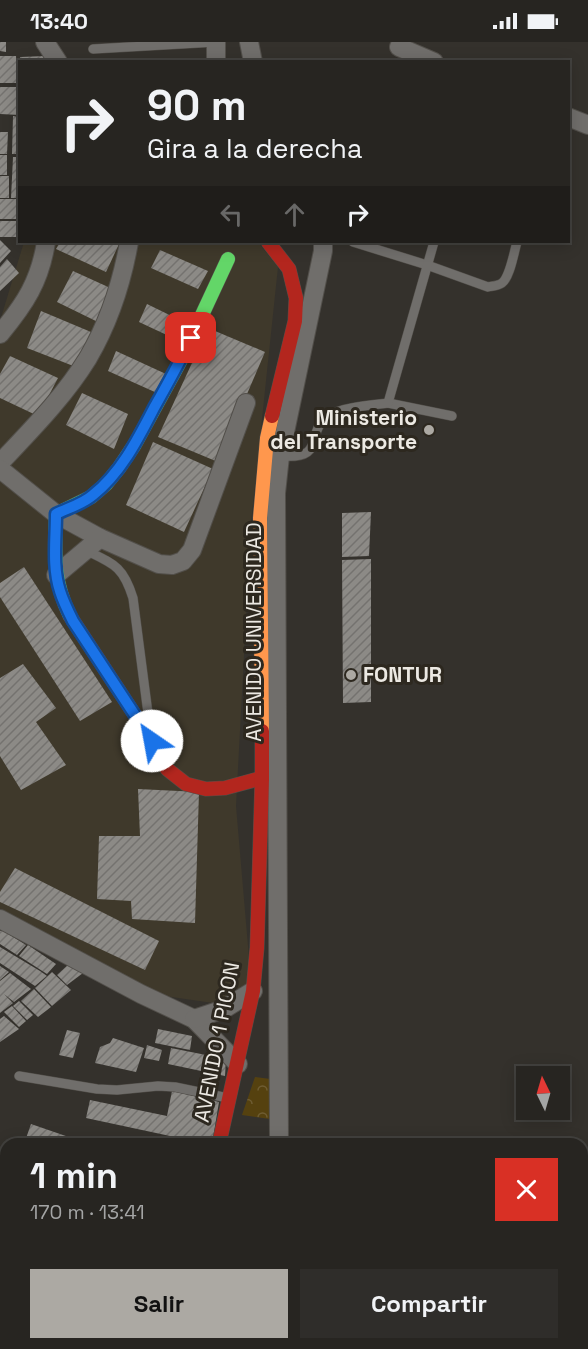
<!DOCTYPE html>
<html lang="es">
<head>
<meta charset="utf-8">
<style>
  body { margin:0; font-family:"Space Grotesk",sans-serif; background:#2f2d2a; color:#f1f3f6; height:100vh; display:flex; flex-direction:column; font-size:22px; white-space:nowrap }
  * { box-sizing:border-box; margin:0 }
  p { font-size:20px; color:#a4a5a5 }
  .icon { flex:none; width:33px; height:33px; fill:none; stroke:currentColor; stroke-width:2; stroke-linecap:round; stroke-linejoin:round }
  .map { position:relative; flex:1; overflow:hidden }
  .side { position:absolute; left:0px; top:1096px; width:588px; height:212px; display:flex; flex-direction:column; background:#272521; border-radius:18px 18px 0 0; box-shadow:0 3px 15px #0003,0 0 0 2px #43423f }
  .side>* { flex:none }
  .guide { position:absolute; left:18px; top:18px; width:552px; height:183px; border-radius:0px; box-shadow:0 3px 15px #0003,0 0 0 2px #43423f; background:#272521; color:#f1f3f6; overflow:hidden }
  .needle { width:39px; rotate:355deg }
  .buttons { position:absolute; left:516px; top:1024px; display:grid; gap:12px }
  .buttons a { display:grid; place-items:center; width:54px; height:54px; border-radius:0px; background:#272521; box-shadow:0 3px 15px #0003,0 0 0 2px #43423f; font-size:30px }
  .pin { position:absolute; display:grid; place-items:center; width:51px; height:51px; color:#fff; margin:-26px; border-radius:12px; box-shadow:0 3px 9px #0006 }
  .me { position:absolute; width:66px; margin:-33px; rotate:327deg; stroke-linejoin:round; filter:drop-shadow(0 0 4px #0008) }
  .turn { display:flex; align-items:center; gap:21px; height:126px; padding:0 30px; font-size:27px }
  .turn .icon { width:78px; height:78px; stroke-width:2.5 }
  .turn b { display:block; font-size:42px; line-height:51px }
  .lanes { display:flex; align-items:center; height:57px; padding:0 30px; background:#0003; justify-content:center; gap:30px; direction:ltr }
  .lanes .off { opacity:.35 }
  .round { display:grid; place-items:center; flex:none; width:63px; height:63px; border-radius:0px; background:#2f2d2a }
  .headline { display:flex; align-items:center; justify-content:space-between; height:102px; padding:0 30px }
  h1 { font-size:36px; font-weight:600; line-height:45px }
  .primary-button { display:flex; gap:12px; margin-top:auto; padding:12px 30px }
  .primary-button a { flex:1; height:69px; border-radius:0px; background:#aca9a3; color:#111; font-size:24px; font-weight:600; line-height:69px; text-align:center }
  .primary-button a+a { background:#2f2d2a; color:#f1f3f6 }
  .status { display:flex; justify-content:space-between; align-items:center; height:42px; padding:0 30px; background:#272521; direction:ltr }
  .status svg { height:16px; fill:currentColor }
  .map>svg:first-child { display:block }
</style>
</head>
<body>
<div class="status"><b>13:40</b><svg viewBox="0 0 49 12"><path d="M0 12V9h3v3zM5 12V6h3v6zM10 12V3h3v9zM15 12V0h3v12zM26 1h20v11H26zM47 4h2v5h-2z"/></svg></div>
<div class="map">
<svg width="588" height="1307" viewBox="0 0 588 1307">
  <defs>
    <pattern id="forest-crowns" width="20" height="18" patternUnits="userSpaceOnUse" patternTransform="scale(1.5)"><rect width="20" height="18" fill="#55410f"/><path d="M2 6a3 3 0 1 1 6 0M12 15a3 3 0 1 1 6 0" fill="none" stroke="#6e5c32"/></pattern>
    <pattern id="building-hatch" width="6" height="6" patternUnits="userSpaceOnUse" patternTransform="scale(1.5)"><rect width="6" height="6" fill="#8c8a86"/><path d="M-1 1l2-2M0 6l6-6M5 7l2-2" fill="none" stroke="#74726f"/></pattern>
  </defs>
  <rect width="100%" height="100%" fill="#34312c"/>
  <polygon fill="#3f392b" points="24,200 258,200 278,225 251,481 236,764 251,939 220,962 158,953 0,871 0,279"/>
  <polygon fill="url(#forest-crowns)" points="255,1035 278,1038 277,1078 242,1073"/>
  <g fill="url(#building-hatch)">
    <polygon points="0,0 6,0 6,10 0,9"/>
    <polygon points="0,14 16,14 17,41 0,41"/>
    <polygon points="45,14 46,20 20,20 20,15"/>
    <polygon points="0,45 20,45 20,73 0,72"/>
    <polygon points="13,74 20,75 20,112 12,112"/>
    <polygon points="0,90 8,90 7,112 0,112"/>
    <rect x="0" y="113" width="7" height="20"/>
    <polygon points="13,115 20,115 20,156 11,156"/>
    <rect x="0" y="134" width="9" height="22"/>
    <rect x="0" y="157" width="20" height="20"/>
    <rect x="0" y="179" width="20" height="16"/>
    <polygon points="0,198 11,209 0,221"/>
    <polygon points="60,200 120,200 106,230 56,207"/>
    <polygon points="160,208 208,229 198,247 151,226"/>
    <polygon points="7,217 19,231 0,249 0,225"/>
    <polygon points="73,229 117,249 102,282 57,260"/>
    <polygon points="147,262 194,285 186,302 139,280"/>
    <polygon points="41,269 91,290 76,325 27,306"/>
    <polygon points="208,286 265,310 218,420 158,395"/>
    <polygon points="116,309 166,332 157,351 108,329"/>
    <polygon points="10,314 58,336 38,374 0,356 0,332"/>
    <polygon points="82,351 128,372 114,407 66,383"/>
    <polygon points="153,400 213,427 184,490 126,463"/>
    <polygon points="371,470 369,514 342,515 342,471"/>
    <polygon points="371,517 371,660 343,661 342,518"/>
    <polygon points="24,525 112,660 80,679 0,555 0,541"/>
    <polygon points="23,622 56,666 36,680 66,723 21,748 0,714 0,636"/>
    <polygon points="138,747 199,750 195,881 132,877 131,859 97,857 99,794 140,794"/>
    <polygon points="15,826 159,899 145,928 0,860 0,850"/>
    <polygon points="2,888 26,903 17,913 0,902 0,889"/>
    <polygon points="28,903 56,922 47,932 19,914"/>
    <polygon points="0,905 40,929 47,934 35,944 0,921"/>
    <polygon points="70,921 83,931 67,943 57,933"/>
    <polygon points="0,924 9,930 0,938"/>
    <polygon points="52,930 71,948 52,964 35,946"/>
    <polygon points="10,931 31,947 14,960 4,952 13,961 0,971 0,939"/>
    <polygon points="34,947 51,965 38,975 21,959"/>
    <polygon points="19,959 33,973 27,978 13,964"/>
    <polygon points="12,964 26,979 19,985 4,970"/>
    <polygon points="4,974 19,987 0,1000 0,977"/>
    <polygon points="158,987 192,994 190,1008 155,1001"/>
    <polygon points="67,988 80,991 73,1016 59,1013"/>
    <polygon points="113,996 144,1006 136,1030 95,1021 100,1005 110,1001"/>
    <polygon points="147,1003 162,1008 159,1019 144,1016"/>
    <polygon points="171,1006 226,1017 225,1034 168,1022"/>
    <polygon points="172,1049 219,1060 212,1102 183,1102 184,1097 86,1076 90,1058 167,1074"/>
    <polygon points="31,1082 89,1102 24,1102"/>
  </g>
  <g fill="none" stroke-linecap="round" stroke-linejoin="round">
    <g stroke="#524f4a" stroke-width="10">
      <g id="lane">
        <polyline points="93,7 216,0"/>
        <path d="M353 200 427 223 488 245C492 244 498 244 502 241 510 235 514 210 517 200"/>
        <polyline points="388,361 452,374"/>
        <path d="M280 414C328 418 304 391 328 374 341 365 372 363 388 361L434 200"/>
        <path d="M85 508C114 522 123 524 133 556L149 679"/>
        <polyline points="19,1034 97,1047 117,1048 158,1044 175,1045 228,1056"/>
      </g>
    </g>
    <g stroke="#524f4a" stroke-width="20">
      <g id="street">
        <polyline points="45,0 58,20"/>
        <polyline points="249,0 253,20"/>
        <polyline points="399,5 434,20"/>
        <polyline points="216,20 216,0"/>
        <polyline points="568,75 588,83"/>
        <path d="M0 292C25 262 40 239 46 200"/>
        <path d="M0 421C31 388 64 355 88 316 109 280 122 240 129 200"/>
        <polyline points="0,427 56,472 100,496 159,522 172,523 183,519 192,508 246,361"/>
        <polyline points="56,533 100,496"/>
        <polyline points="0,877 141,952 194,977 238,1022"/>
        <polyline points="194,977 224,967 253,949"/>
        <polyline points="279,1102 276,451 280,414 323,209 323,200"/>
        <polyline points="280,1302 281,1307"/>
        <polyline points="159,1307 160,1302"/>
      </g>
    </g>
    <g stroke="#524f4a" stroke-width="15">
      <path id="fast" d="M70 574C52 537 55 511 56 472L91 455 106 442 119 426 135 402 182 316 228 217"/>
    </g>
    <g stroke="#524f4a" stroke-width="15">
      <polyline id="slow" points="262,689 260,476 267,396 272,374"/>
    </g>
    <g stroke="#524f4a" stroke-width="15">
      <g id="jam">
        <polyline points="268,200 289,227 296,256 295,279 272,374"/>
        <polyline points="70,574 152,699 167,727 186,742 206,747 225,746 262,736"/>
        <polyline points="219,1102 253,949 257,906 262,736 262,689"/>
      </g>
    </g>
    <use href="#lane" stroke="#706e6b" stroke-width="9"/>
    <use href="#street" stroke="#706e6b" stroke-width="18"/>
    <use href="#fast" stroke="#63d668" stroke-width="14"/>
    <use href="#slow" stroke="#ff974d" stroke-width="14"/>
    <use href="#jam" stroke="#b3261e" stroke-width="14"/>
  </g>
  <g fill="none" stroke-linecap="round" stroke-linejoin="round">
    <g stroke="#114b97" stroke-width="15">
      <path id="route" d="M152 699 73 579C68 569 63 559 60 549 52 525 56 497 56 472 68 466 83 462 93 453 121 431 138 397 154 366 167 343 180 320 191 296"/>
    </g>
    <use href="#route" stroke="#1a73e8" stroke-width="10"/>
  </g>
  <g fill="#aca9a3" stroke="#2d281f" stroke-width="2">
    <circle cx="429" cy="388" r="6"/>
    <circle cx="351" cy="633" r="6"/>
  </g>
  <g text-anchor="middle" stroke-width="6" stroke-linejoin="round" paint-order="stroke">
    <g font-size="21" font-weight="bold" fill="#ece9e3" stroke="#2d281f" text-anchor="end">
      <text x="417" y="383">Ministerio<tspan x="417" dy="24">del Transporte</tspan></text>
      <text x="363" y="640" text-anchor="start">FONTUR</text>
    </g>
    <g font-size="21" fill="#ece9e3" stroke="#2d281f">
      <text transform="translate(254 590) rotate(-90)" y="7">AVENIDO UNIVERSIDAD</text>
      <text transform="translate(217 1000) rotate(-79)" y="7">AVENIDO 1 PICON</text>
    </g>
  </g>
</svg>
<div class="buttons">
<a><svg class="needle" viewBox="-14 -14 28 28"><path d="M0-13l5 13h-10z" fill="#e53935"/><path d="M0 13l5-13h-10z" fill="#a4a5a5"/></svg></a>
</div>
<div class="pin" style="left:191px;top:296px;background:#d93025"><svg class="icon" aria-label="arrive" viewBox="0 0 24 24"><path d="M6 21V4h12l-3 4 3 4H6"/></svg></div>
<svg class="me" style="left:152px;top:699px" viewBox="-20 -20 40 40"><circle r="19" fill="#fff"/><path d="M0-13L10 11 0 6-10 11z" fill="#1a73e8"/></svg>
<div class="guide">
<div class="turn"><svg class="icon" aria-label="right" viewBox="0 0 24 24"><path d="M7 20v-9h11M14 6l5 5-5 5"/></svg><div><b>90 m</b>Gira a la derecha</div></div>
<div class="lanes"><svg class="icon off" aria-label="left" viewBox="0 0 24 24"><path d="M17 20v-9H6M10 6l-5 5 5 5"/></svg><svg class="icon off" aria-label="ahead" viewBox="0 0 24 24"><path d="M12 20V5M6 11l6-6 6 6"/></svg><svg class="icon" aria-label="right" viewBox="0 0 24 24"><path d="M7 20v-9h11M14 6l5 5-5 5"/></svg></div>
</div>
<section class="side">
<div class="headline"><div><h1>1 min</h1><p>170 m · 13:41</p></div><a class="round" style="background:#d93025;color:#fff"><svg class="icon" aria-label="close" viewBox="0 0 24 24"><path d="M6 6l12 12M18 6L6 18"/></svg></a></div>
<div class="primary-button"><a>Salir</a><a>Compartir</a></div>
</section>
</div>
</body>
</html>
